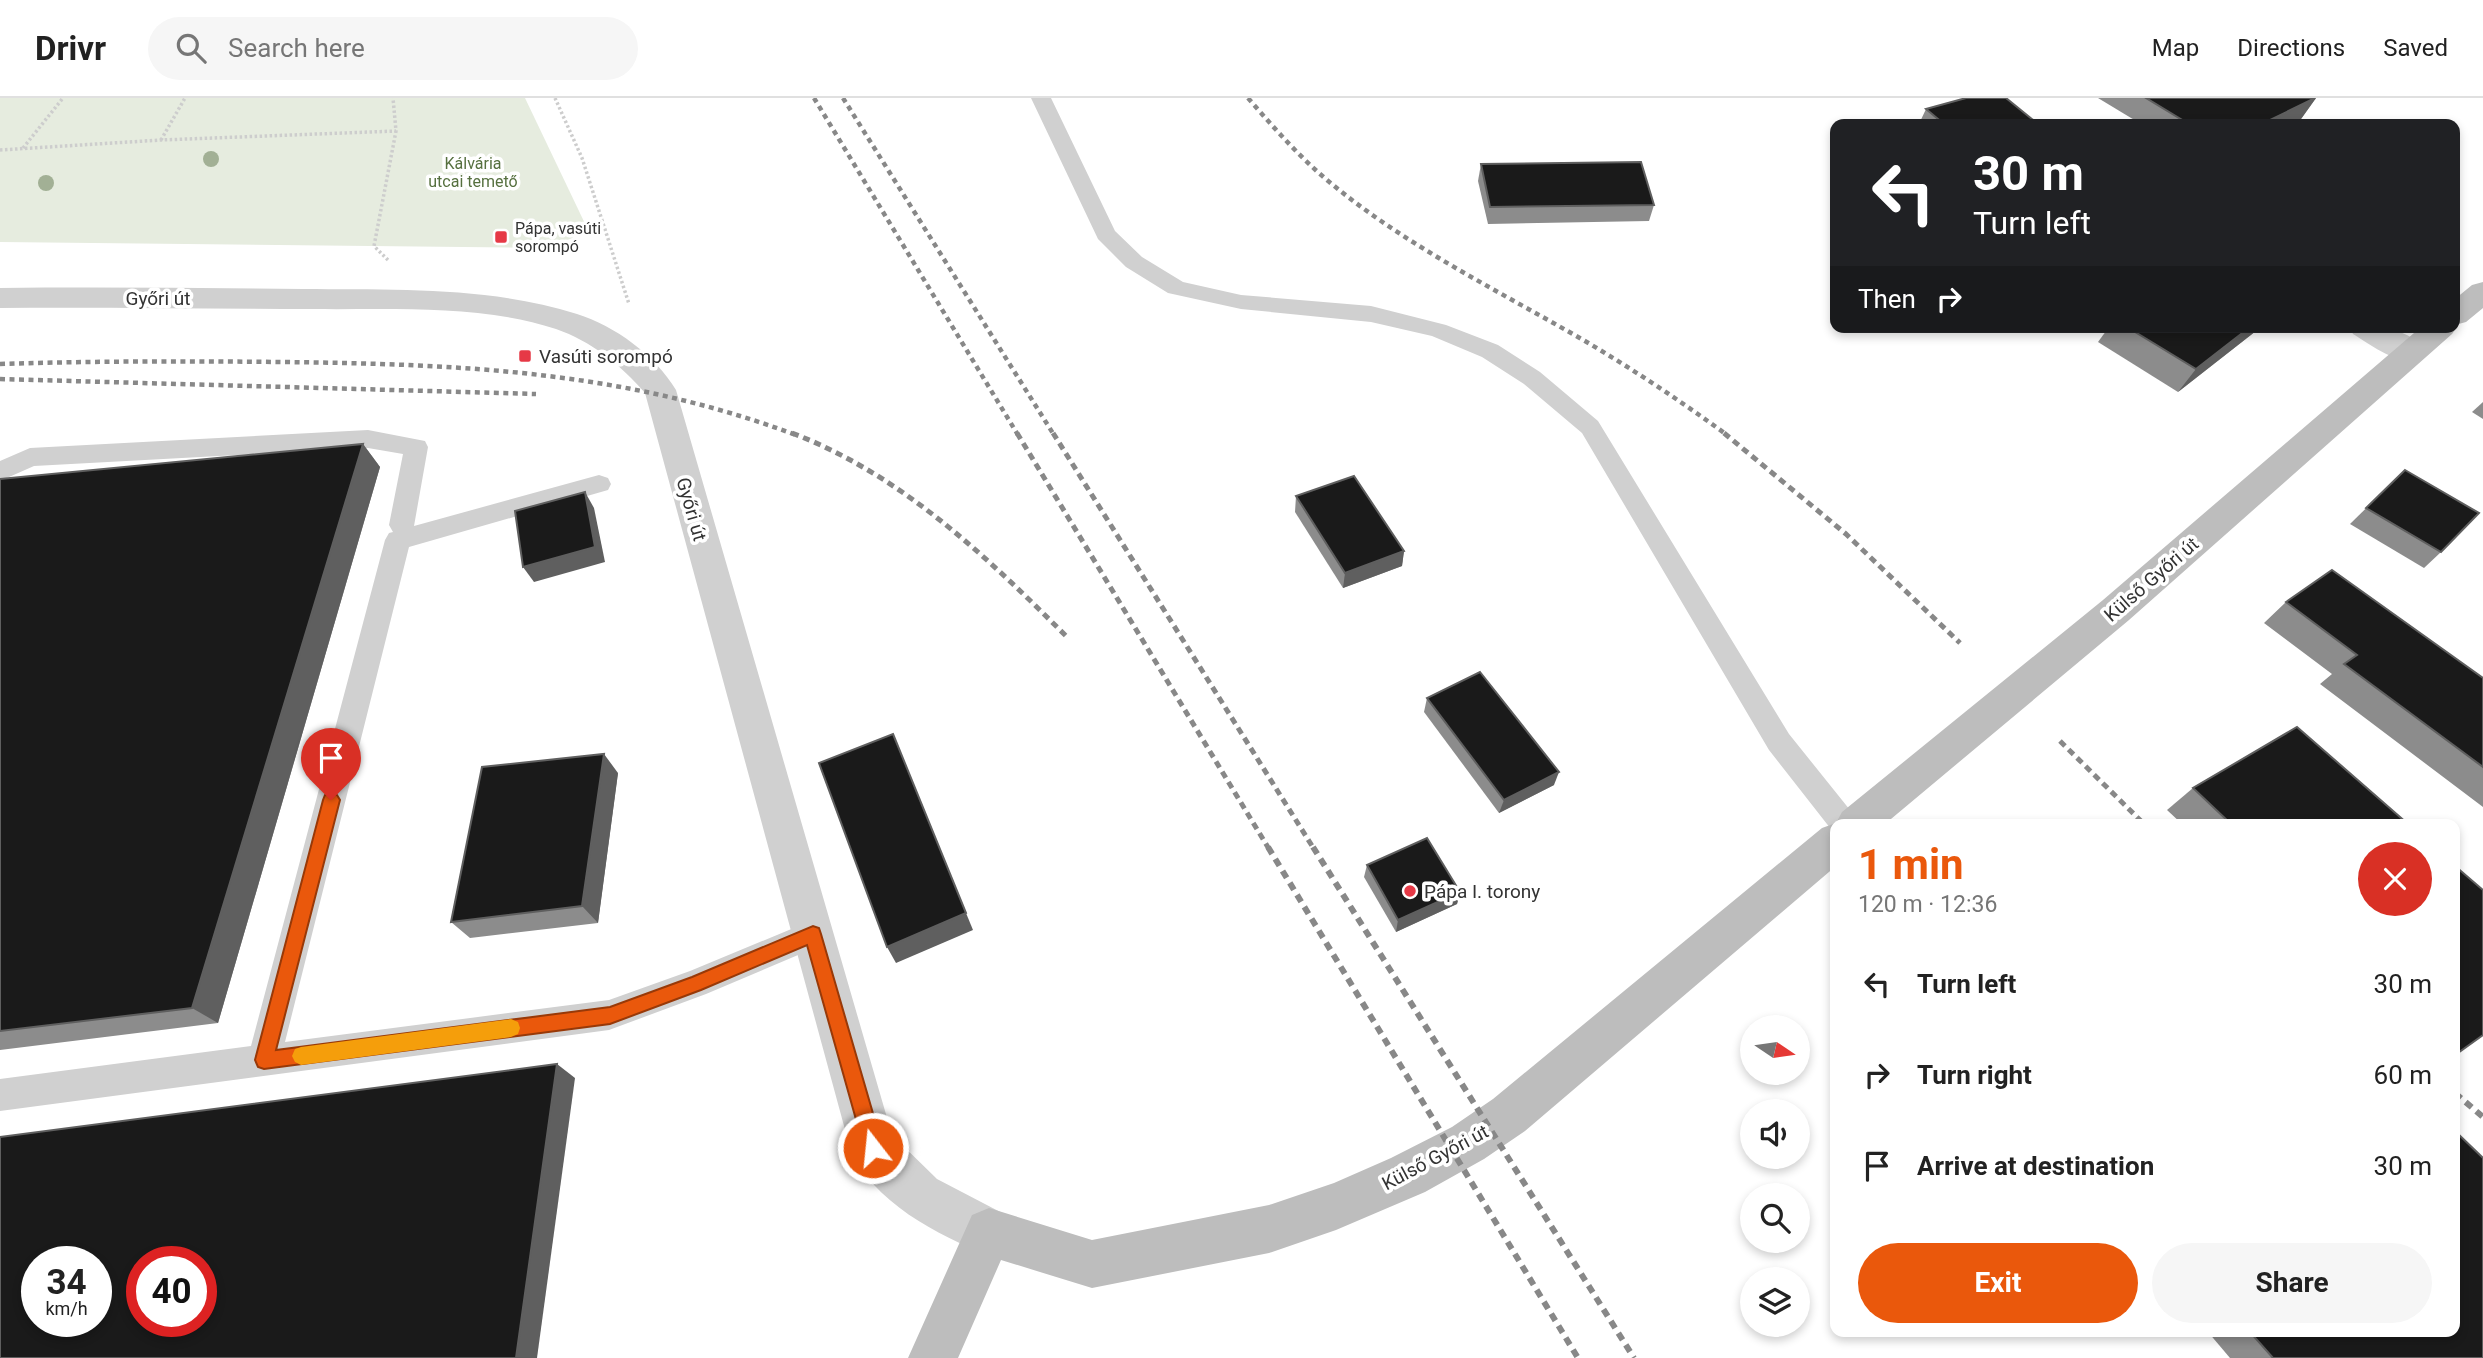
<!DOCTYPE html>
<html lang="en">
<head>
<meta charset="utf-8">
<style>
  body { margin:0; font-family:Roboto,sans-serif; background:#f6f6f6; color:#222; height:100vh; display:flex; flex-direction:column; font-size:26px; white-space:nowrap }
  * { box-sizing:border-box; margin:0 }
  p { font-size:23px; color:#767676 }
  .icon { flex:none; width:38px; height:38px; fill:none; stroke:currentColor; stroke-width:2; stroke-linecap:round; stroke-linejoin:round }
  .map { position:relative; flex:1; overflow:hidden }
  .sheet { position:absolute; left:1830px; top:721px; width:630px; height:518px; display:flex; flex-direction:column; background:#fff; border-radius:14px; box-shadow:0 4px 10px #0003 }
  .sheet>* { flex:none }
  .banner { position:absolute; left:1830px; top:21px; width:630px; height:214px; border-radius:14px; box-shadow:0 4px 10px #0003; background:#202124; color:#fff; overflow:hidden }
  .needle { width:46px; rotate:103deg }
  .fabs { position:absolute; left:1740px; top:917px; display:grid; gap:14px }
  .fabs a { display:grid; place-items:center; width:70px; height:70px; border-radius:50%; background:#fff; box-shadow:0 4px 10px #0003; font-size:35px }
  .speed { position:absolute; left:21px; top:1148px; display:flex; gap:14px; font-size:35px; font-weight:700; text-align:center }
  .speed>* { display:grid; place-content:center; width:91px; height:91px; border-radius:50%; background:#fff; box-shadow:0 4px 10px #0003; line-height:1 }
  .speed small { font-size:18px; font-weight:400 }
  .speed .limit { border:10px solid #d22; background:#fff; color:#111 }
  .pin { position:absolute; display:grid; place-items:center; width:60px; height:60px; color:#fff; margin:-72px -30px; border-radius:50% 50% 50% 0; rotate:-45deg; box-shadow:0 0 7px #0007 }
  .pin .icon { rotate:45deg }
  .me { position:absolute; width:77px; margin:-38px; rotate:344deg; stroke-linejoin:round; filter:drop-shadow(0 0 5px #0008) }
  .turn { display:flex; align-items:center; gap:24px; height:147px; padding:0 28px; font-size:32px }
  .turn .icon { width:91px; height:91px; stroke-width:2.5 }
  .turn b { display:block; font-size:49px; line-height:60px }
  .then { display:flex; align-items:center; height:66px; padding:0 28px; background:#0003; gap:14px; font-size:26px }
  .round { display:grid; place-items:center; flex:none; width:74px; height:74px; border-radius:37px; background:#f6f6f6 }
  .headline { display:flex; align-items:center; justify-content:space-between; height:119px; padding:0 28px }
  h1 { font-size:42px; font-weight:700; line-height:52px; color:#ea580c }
  .cta { display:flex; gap:14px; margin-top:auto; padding:14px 28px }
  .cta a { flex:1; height:80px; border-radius:42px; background:#ea580c; color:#fff; font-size:28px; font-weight:700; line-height:80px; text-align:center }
  .cta a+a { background:#f6f6f6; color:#222 }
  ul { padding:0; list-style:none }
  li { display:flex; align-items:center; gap:21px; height:91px; padding:0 28px }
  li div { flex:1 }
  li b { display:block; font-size:26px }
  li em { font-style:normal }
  header { display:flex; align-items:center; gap:42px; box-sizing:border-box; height:98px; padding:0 35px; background:#fff; border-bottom:2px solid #e0e0e0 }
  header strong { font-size:33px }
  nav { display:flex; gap:38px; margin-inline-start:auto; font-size:24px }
  .search { width:490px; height:63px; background:#f6f6f6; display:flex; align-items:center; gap:18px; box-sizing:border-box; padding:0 24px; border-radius:38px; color:#767676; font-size:26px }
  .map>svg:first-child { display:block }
</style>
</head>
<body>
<header>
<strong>Drivr</strong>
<div class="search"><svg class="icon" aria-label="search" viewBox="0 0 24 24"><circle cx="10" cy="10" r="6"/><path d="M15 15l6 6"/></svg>Search here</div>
<nav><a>Map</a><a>Directions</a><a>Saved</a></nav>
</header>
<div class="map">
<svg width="2483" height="1260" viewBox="0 0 2483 1260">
  <rect width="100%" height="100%" fill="#fff"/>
  <polygon fill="#e6ecdf" points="0,0 525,0 589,134 545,150 0,144"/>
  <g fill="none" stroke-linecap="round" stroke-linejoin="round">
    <g stroke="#cdcdcd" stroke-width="3.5" stroke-dasharray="2.5 2.5" stroke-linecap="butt">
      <polyline points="555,0 582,60 629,206"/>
      <polyline points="161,42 185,0"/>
      <polyline points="23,50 63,0"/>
      <polyline points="0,52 161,42 396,33"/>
      <polyline points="388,162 374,148 396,33 393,0"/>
    </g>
    <g fill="#d0d0d0" fill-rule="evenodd">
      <polygon points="1031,0 1051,0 1115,133 1142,159 1183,184 1241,197 1371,208 1446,227 1498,247 1540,274 1598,323 1789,636 1854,717 1859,726 1836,726 1836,736 1834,735 1769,652 1582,335 1524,286 1482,259 1432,238 1371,224 1241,211 1168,195 1126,169 1098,141"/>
      <polygon points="368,332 425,343 428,349 414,428 599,377 608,380 611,386 608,392 409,449 285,944 609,902 690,873 813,822 824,826 828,836 824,846 706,896 609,932 0,1013 0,981 251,948 385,442 389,435 393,434 389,427 403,356 368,350 34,368 0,383 0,363 30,350"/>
    </g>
    <path fill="#d0d0d0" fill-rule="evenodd" d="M2349 229C2375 229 2410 228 2426 254L2421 262C2398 268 2373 248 2353 236Z"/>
    <path fill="#d0d0d0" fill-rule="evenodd" d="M0 190C101 189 202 190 303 191 395 192 488 188 577 216 615 228 655 257 676 292L892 1037 937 1081 1006 1117 1013 1134 1006 1151 989 1158C938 1137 872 1104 850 1050L645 295C621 267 591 243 556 231 479 206 393 212 313 211 209 211 104 209 0 210Z"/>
    <polygon fill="#bdbdbd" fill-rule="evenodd" points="2483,184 2483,210 2466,224 2455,227 2457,229 2452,236 2129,522 1885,726 1836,726 1836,768 1525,1033 1484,1061 1425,1094 1336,1132 1269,1155 1092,1190 1001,1162 958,1260 908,1260 972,1117 989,1110 1092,1142 1269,1107 1334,1085 1391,1060 1452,1029 1493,1001 1822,730 1836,725 1842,714 2103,502 2421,229 2455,229 2455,201 2472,187"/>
    <g stroke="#888" stroke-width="4.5" stroke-dasharray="5 4.5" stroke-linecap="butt">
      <polyline points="814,0 1018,337"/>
      <polyline points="843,0 1054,337"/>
      <path d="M1248 0C1275 31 1301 61 1333 87 1411 151 1503 195 1590 246 1637 274 1682 304 1727 337"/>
      <path d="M0 266C94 263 187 263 281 264 461 266 625 273 796 337"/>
      <polyline points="0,281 536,296"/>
    </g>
    <g stroke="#888" stroke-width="5" stroke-dasharray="7 5" stroke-linecap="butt">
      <path d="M792 335C902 377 987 459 1069 541"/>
      <polyline points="1017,335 1269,751"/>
      <polyline points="1053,335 1314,751"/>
      <polyline points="1724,335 1846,436 1960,545"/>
      <polyline points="2060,643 2144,726"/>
    </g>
    <g stroke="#888" stroke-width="6" stroke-dasharray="8 6" stroke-linecap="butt">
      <polyline points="1268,749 1578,1260"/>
      <polyline points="1313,749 1634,1260"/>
      <polyline points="2455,995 2483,1019"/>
    </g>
  </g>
  <g fill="#a2b095">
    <circle cx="211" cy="61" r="8"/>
    <circle cx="46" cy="85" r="8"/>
  </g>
  <g fill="#8c8c8c">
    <polygon points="2098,0 2316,0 2301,21 2291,26 2141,26"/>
    <polygon points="1926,11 2038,26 1919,26"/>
    <polygon points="1481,66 1654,107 1649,123 1488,126 1478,83"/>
    <polygon points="2109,229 2261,229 2178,294 2098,244"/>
    <polygon points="2483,304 2483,321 2472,314"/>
    <polygon points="363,346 380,369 218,925 0,952 0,381"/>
    <polygon points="2405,372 2441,454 2424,470 2350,426"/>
    <polygon points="1296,398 1404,453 1402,468 1343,490 1295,414"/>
    <polygon points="2286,504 2483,580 2483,709 2320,586 2332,576 2264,525"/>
    <polygon points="1427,600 1554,687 1499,715 1424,614"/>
    <polygon points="618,675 598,825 470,840 451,824"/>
    <polygon points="2193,690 2408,726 2182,726 2167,712"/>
    <polygon points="1367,767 1460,794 1457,806 1396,834 1364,779"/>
    <polygon points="2208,1234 2455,1234 2483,1260 2230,1260"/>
  </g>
  <g fill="#5f5f5f">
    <polygon points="2316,0 2301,21 2291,26 2262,26"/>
    <polygon points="2250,229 2261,229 2178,294 2196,271"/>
    <polygon points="363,346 380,369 218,925 192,910"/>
    <polygon points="585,394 594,410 605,464 534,484 523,469"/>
    <polygon points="1404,453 1402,468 1343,490 1345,475"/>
    <polygon points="604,656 618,675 598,825 582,808"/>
    <polygon points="1559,674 1554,687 1499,715 1504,702"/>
    <polygon points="1460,794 1457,806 1396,834 1398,822"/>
    <polygon points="966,815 973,832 896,865 887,849"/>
    <polygon points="557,966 575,980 537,1260 516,1260"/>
  </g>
  <g fill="#1a1a1a" stroke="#5f5f5f" stroke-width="2" fill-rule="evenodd">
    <polygon points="1966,0 2006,0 2038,26 1944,26 1926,11"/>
    <polygon points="2146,0 2315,0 2262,26 2189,26"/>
    <polygon points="1641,64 1654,107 1490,109 1481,66"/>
    <polygon points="2127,229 2250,229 2196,271"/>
    <polygon points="363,346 192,910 0,933 0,381"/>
    <polygon points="2405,372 2479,415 2441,454 2366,410"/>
    <polygon points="1354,378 1404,453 1345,475 1296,398"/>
    <polygon points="585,394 595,449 523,469 515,413"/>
    <polygon points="2332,472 2483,580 2483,669 2344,566 2357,557 2286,504"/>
    <polygon points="1480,574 1559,674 1504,702 1427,600"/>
    <polygon points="2297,629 2408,726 2231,726 2193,690"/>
    <polygon points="893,636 966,815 887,849 819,665"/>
    <polygon points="604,656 582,808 451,824 482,669"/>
    <polygon points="1427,740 1460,794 1398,822 1367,767"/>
    <polygon points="2455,768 2483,792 2483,937 2455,957"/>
    <path d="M557 966 516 1260H0V1039ZM37 1164H96V1223H37ZM142 1164H201V1223H142Z"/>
    <polygon points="2455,1033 2483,1060 2483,1260 2273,1260 2250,1234 2455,1234"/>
  </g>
  <polygon fill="#ea580c" stroke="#983908" stroke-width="2" points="331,695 337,697 340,702 276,952 610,909 692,879 813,828 819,830 821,836 883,1050 880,1057 873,1059 867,1057 864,1050 807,847 701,892 610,926 264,971 258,969 255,962 323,702 325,697"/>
  <polygon fill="#f59e0b" points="511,921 518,924 520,930 518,936 511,939 301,967 295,964 292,958 295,951 301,949"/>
  <g fill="#e63946" stroke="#fff" stroke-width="2.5">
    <rect x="494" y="132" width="14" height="14" rx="3.5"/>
    <rect x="518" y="251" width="14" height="14" rx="3.5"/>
    <circle cx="1410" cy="793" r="7"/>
  </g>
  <g text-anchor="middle" stroke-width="7" stroke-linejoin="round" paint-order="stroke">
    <g font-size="16" fill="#56703f" stroke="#fff">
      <text x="473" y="71">Kálvária<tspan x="473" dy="18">utcai temető</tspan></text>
    </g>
    <g font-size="16" fill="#333" stroke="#fff" text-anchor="start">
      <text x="515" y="136">Pápa, vasúti<tspan x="515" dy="18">sorompó</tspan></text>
    </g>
    <g font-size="19" fill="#333" stroke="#fff">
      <text x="158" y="207">Győri út</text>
      <text transform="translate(692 411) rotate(74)" y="7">Győri út</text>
      <text transform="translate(2151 481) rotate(-41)" y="7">Külső Győri út</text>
      <text transform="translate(1435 1059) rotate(-28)" y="7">Külső Győri út</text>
    </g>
    <g font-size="19" fill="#333" stroke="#fff" text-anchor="start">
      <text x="539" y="265">Vasúti sorompó</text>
      <text x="1424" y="800">Pápa I. torony</text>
    </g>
  </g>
</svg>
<div class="fabs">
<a><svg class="needle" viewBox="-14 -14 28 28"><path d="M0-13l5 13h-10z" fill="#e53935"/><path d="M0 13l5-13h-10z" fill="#767676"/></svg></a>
<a><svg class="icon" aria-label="sound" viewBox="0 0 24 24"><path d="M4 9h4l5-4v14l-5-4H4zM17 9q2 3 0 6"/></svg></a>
<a><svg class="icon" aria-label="search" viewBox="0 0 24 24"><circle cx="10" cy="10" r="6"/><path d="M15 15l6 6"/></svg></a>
<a><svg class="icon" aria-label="layers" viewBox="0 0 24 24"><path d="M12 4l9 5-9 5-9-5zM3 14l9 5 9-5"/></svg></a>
</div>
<div class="speed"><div>34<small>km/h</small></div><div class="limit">40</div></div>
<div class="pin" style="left:331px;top:702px;background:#d93025"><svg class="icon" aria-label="arrive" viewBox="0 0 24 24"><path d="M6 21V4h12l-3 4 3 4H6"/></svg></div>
<svg class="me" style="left:873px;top:1050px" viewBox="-20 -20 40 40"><circle r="17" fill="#ea580c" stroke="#fff" stroke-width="3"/><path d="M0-11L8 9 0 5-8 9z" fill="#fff"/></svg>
<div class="banner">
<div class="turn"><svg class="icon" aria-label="left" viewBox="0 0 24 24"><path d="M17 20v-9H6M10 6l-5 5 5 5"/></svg><div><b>30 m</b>Turn left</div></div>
<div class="then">Then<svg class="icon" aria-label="right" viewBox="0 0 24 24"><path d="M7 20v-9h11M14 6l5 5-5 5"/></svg></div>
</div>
<section class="sheet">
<div class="headline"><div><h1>1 min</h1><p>120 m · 12:36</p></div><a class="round" style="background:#d93025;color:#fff"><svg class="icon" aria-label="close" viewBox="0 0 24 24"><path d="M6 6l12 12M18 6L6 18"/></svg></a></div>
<ul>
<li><svg class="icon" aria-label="left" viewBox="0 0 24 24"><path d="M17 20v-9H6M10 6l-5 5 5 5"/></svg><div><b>Turn left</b></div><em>30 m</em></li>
<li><svg class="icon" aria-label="right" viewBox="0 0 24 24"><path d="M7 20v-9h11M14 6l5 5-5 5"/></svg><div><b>Turn right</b></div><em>60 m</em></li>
<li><svg class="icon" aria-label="arrive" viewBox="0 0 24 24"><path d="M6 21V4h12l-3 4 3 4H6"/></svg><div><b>Arrive at destination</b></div><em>30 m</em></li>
</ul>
<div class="cta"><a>Exit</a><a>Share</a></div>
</section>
</div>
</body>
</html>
